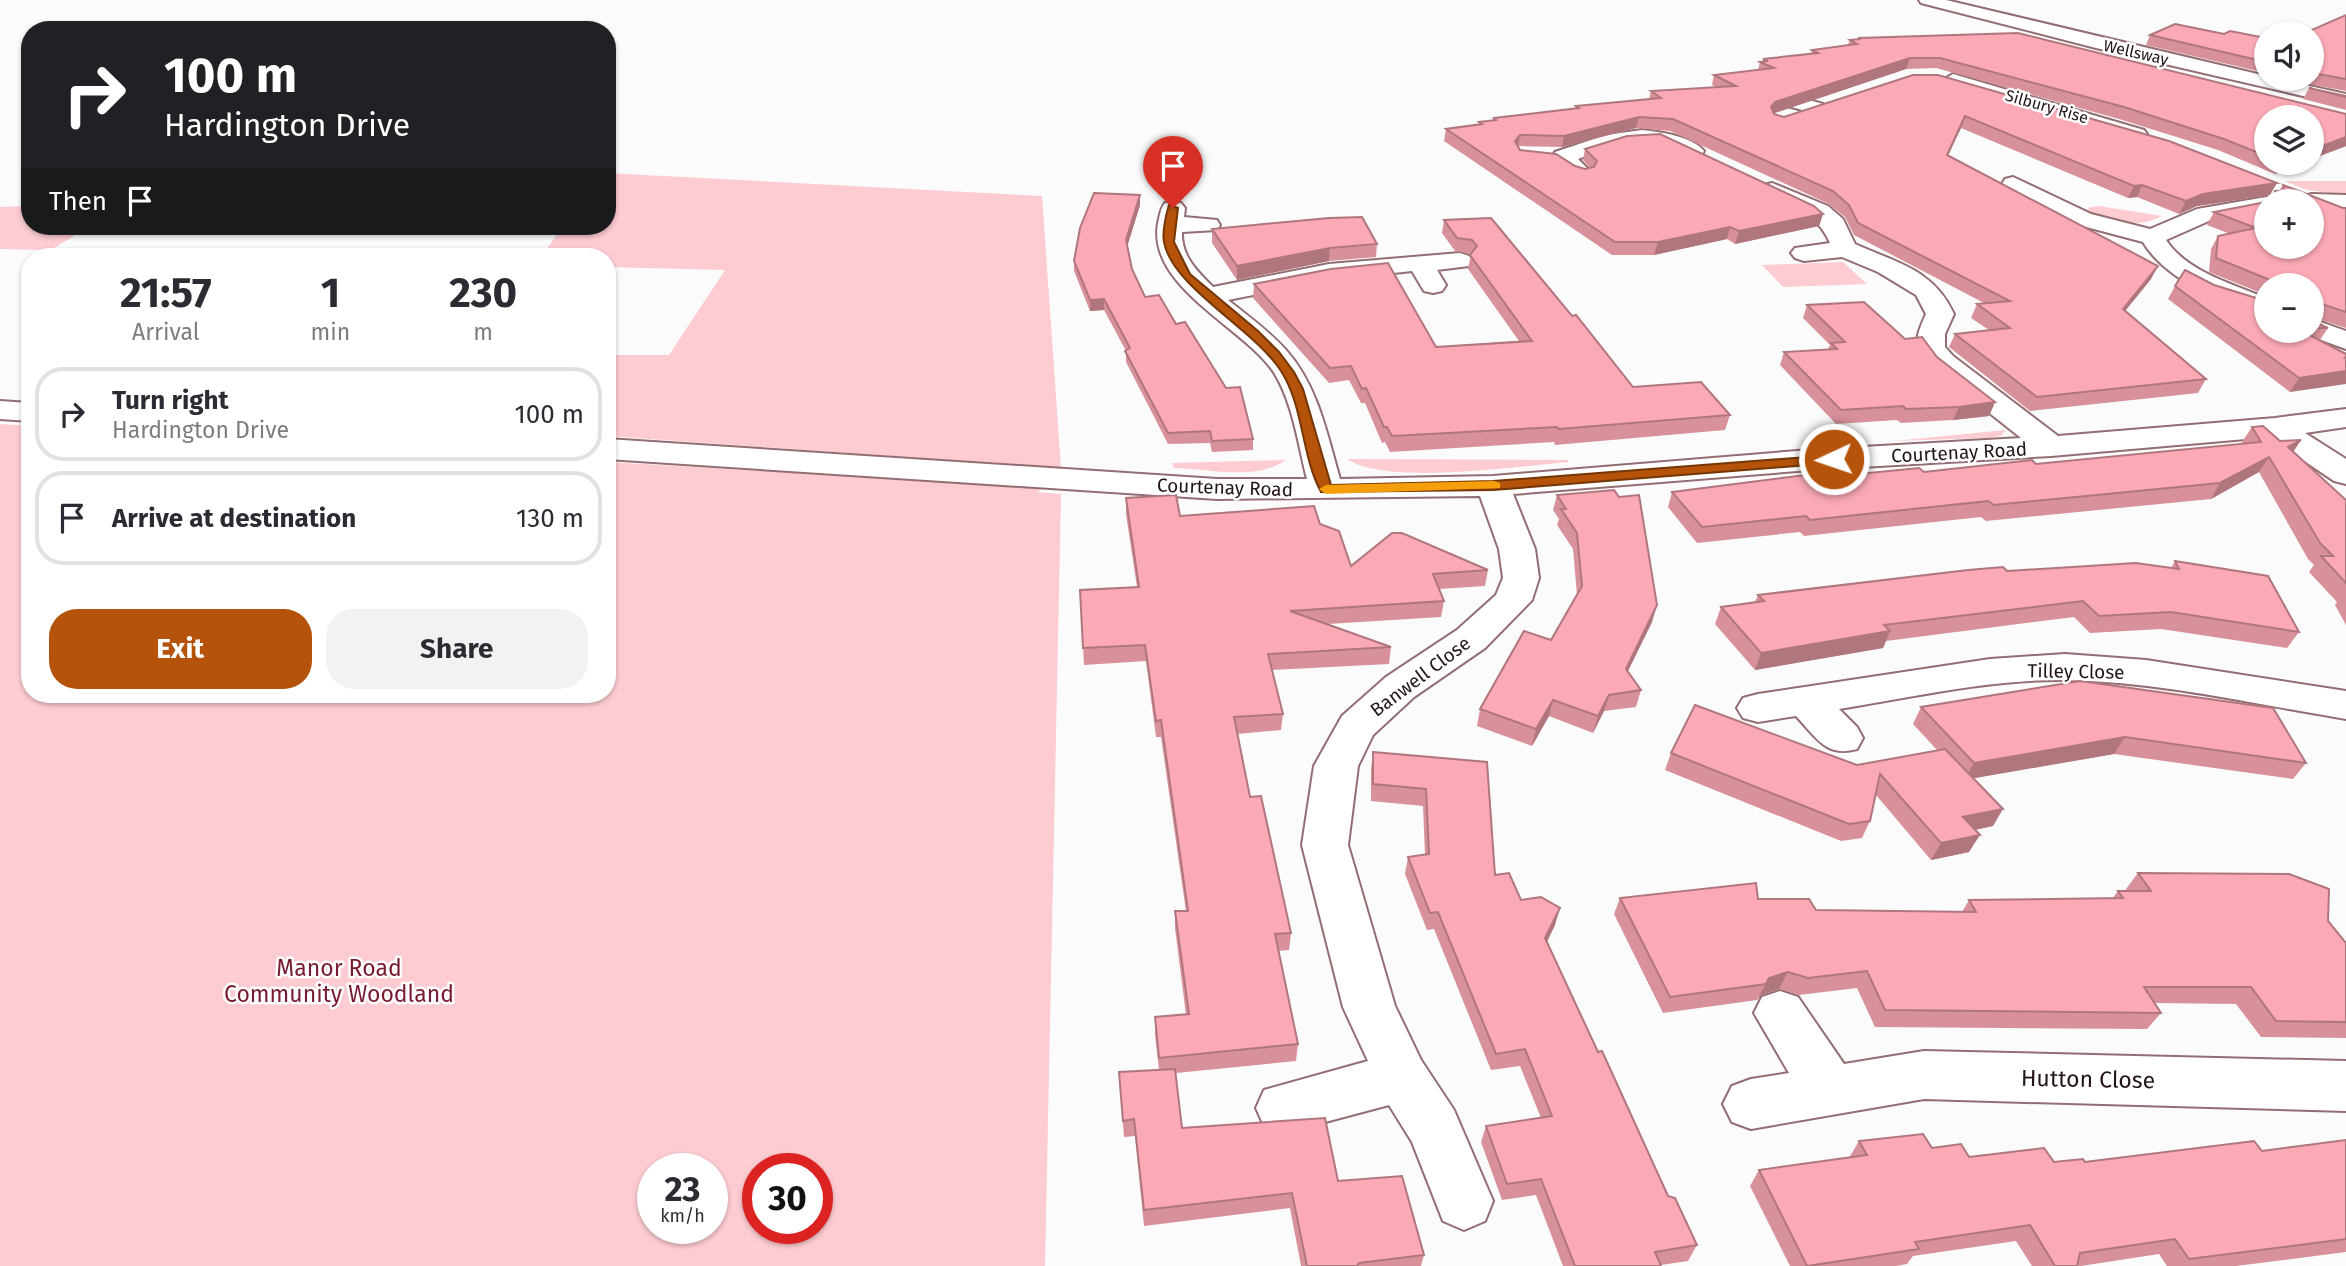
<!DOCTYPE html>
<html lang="en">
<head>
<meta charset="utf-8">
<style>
  body { margin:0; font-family:"Fira Sans",sans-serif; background:#f2f2f3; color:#2b2b33; height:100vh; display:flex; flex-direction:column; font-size:26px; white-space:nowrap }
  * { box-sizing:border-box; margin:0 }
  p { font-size:23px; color:#7c7c81 }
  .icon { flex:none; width:38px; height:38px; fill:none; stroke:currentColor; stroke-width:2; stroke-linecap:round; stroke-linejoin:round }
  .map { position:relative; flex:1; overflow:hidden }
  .panel { position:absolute; left:21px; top:248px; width:595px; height:455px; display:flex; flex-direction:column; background:#fff; border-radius:28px; box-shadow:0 2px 5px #0004 }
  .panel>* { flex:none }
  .guide { position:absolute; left:21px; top:21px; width:595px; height:214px; border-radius:28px; box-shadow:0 2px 5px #0004; background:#202124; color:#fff; overflow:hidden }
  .controls { position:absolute; left:2254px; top:21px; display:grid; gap:14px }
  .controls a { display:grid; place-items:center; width:70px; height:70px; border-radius:50%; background:#fff; box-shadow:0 2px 5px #0004; font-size:35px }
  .speed { position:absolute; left:637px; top:1153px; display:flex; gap:14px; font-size:35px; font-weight:700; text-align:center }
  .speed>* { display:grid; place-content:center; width:91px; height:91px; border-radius:50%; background:#fff; box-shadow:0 2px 5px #0004; line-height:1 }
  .speed small { font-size:18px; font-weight:400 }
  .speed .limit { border:10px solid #d22; background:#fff; color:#111 }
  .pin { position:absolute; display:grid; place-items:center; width:60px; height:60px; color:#fff; margin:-72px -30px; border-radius:50% 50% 50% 0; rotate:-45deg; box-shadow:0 0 7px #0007 }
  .pin .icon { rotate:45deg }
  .me { position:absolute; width:77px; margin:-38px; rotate:267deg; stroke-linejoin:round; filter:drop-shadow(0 0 5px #0008) }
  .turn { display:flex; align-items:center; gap:24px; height:147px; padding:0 28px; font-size:32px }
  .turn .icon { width:91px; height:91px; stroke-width:2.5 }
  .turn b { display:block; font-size:49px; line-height:60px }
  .then { display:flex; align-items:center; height:66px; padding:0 28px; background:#0003; gap:14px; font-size:26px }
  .eta { display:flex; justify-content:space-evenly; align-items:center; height:119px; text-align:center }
  .eta b { font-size:42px; font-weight:700; line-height:49px }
  .primary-button { display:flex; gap:14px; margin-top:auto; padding:14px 28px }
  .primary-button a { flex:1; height:80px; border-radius:28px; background:#b45309; color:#fff; font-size:28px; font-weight:700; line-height:80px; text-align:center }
  .primary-button a+a { background:#f2f2f3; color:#2b2b33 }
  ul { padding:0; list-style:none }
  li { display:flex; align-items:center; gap:21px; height:94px; margin:0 14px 10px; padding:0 14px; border:4px solid #e1e1e2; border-radius:28px }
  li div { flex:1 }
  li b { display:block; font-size:26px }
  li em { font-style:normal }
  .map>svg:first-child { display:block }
</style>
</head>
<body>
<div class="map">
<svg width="2346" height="1266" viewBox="0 0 2346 1266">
  <rect width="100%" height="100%" fill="#fbfbfb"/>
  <g fill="#fdccd2" fill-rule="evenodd">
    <polygon points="607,173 1042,196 1061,468 607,436 607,355 669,355 725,270 607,267 607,257 541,257 563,226 607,226"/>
    <polygon points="2284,181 2346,181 2346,195 2307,190"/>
    <polygon points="30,206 30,226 90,226 51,250 0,249 0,207"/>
    <path d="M2099 206 2162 216C2134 229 2120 222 2091 215L2087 211 2090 207Z"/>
    <polygon points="1843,262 1867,284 1783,287 1762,265"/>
    <path d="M0 424 30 426V695H607V462L1045 487 1037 492 1061 494 1045 1266H0ZM653 1169H712V1228H653ZM758 1169H817V1228H758Z"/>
    <polygon points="2006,430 2001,436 1986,438 1893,441"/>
    <path d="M1347 459 1568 460 1569 462C1519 466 1386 486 1347 459Z"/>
    <path d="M1286 460C1257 481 1208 469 1174 468L1172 463Z"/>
  </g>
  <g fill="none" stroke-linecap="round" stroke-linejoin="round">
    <g stroke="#926e72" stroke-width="4">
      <g id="minor">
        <polygon points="1953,74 2144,130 2147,134 2144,138 2137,140 1946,84 1943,80"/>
        <polygon points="1788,94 1823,104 1826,108 1823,112 1816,114 1781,104 1778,100 1781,96"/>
        <path d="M1642 130C1660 132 1692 136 1704 151L1701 156C1684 160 1670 147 1653 144 1627 140 1603 150 1578 159L1592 173 1589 178C1573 182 1561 169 1552 157L1555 152 1606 135Z"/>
        <path d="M2013 177 2091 214 2150 229 2197 209 2266 197 2274 199 2276 201H2266V211L2211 220 2166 240C2187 272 2233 284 2266 298V315C2225 306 2165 279 2143 242L2075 224 2005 189 2002 184 2005 179Z"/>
        <path d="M1772 183 1828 206 1843 219 1855 244C1897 263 1933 269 1954 314L1945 334V347L1953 356 2058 436 2275 418 2346 409V427L2305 433 2346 459V484L2334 481 2269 437 2051 456 1810 470 1513 494 1535 549 1539 578 1532 600 1485 648 1414 697 1373 735 1358 766 1348 845 1395 1006 1421 1060 1454 1110 1493 1201 1485 1221 1464 1230 1443 1221 1412 1142 1389 1105 1284 1133 1264 1126 1256 1108 1264 1090 1368 1061 1343 1007 1302 845 1314 766 1342 716 1386 677 1457 630 1496 595 1503 578 1499 549 1480 496 1217 499 607 459V439L1217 479H1307C1298 444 1293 402 1273 371 1242 326 1147 287 1158 223 1160 216 1160 209 1165 203H1181L1185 208 1184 217 1217 220 1220 225 1217 230 1182 232C1181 256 1197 271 1213 287L1329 264 1460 253 1469 256 1473 261 1469 266 1437 270 1446 285 1442 291 1433 293 1424 291 1412 271 1329 280 1228 300C1248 316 1269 331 1286 350 1318 386 1327 434 1340 479L1493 476 1810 450 2021 438 1933 368C1913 345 1914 341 1926 314L1916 295 1878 272 1842 257 1804 261 1795 258 1791 253 1795 248 1830 243C1817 212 1793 208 1764 195L1761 190 1764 185Z"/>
        <polygon points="2312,194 2346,195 2346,209 2312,208 2312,201 2300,201 2304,196"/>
        <polygon points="2312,319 2346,331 2346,349 2302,333 2301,331 2312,331"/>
        <polygon points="0,401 30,403 30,421 0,419"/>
        <path d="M2065 654 2146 660 2346 691V719C2254 704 2160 682 2066 680 1990 679 1913 697 1839 709L1857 727 1863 738 1857 749C1826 758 1816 737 1796 716L1758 722 1743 718 1737 708 1743 698 1758 694 1990 659Z"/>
        <polygon points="1780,991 1798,997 1844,1064 1924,1051 2346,1061 2346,1111 1924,1099 1751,1129 1732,1122 1723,1104 1732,1086 1751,1079 1789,1073 1754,1013 1762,997"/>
      </g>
    </g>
    <g stroke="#926e72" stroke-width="4">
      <polygon id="major" points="1919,0 1946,0 2266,76 2266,79 2278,79 2346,94 2346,106 2096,48 1921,3"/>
    </g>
    <use href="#minor" fill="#fff" fill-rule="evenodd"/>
    <use href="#major" fill="#fff" fill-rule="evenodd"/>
  </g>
  <g fill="#d8919b">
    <polygon points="2346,15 2346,91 2281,79 2312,79 2312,33"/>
    <polygon points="2224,34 2266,38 2266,73 2146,45 2150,35"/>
    <polygon points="1858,38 2346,114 2346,146 2312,159 2312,117 2266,117 2266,163 2304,163 2275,174 2218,150 2119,119 1936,68 1906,69 1774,113 1774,114 1784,117 1913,75 2270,195 2197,206 2179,214 2137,197 2128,198 1961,128 1948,156 2151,279 2125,311 2206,379 2198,393 2030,411 1949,347 1955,334 1989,330 1971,318 1977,304 1984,303 1854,235 1845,217 1829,204 1670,131 1636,128 1562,147 1518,146 1520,150 1585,169 1590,168 1583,160 1585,149 1823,214 1819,226 1735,244 1727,239 1654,255 1612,255 1444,141 1446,129 1479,125 1479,122 1493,120 1494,118 1575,108 1576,106 1649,99 1651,91 1716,87 1712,85 1714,75 1758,70 1760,62 1763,62 1763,59 1811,54 1812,50 1848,45 1850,40 1858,39"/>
    <polygon points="2309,88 2346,96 2346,110 2303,99"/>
    <polygon points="2283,185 2343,208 2346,208 2346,328 2315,318 2314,322 2328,328 2320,340 2346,354 2290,392 2168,299 2175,286 2266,331 2312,331 2312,285 2266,285 2266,295 2209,272 2211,249 2218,236 2230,234 2207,225 2214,212 2270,201 2275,191 2279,191"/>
    <polygon points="1140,205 1127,247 1132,269 1145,297 1176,324 1253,439 1253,450 1212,452 1210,443 1168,444 1126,362 1126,351 1104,310 1090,311 1074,271 1074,261"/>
    <polygon points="1444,220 1572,316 1633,387 1730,415 1725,430 1555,445 1554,442 1390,452 1385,442 1382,443 1365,403 1361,403 1349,380 1329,383 1253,298 1254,284 1436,347 1519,341 1468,269 1471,254 1455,251 1442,233"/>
    <polygon points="1212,229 1377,244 1376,257 1329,261 1237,280 1212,243"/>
    <polygon points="1807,305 1905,339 1937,357 1995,402 1989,416 1953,420 1901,423 1897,420 1836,424 1780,365 1784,352 1828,349 1830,345 1803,318"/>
    <polygon points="2252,427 2280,441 2301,440 2293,452 2346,500 2346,625 2335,605 2337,602 2309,572 2314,565 2308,559 2259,472 2211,499 1986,521 1981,517 1804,536 1800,532 1697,543 1668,507 1672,492 1808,479 1924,472 2036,464 2243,444 2242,442"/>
    <polygon points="1557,495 1652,622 1628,671 1641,690 1636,707 1604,711 1593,733 1549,716 1532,746 1477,726 1480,709 1551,640 1577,595 1573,549 1557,525 1559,519 1553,510"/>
    <polygon points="1126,498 1180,516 1320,524 1351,566 1488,570 1485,586 1439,589 1444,601 1441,617 1328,624 1391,647 1389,664 1272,670 1283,714 1281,730 1237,734 1250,797 1291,933 1289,950 1278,951 1298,1044 1296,1061 1176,1073 1182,1128 1338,1181 1424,1255 1421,1266 1301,1266 1290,1208 1144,1226 1135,1136 1124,1137 1119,1072 1159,1070 1155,1034 1155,1017 1186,1015 1175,928 1175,911 1186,911 1161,737 1156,737 1146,661 1084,665 1080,590 1137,587 1126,514"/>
    <polygon points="2175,561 2299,632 2287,648 2161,629 2090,633 2074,617 1886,641 1883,648 1755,670 1715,624 1721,607 1755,602 1758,595 2007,571 2171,568"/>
    <polygon points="1921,707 2306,763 2293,779 2114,754 1973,778 1993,826 1975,830 1969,852 1931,860 1876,795 1870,821 1862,838 1841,841 1665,770 1671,753 1857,765 1937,750 1913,724"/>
    <polygon points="1373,752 1487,762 1495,875 1521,900 1555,925 1547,942 1598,1052 1668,1196 1697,1245 1688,1261 1661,1265 1661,1266 1563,1266 1536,1195 1502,1200 1481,1142 1486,1126 1541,1118 1520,1066 1491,1070 1434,929 1427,930 1405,874 1408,857 1425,855 1423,806 1371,801 1371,769"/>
    <polygon points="2138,873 2328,921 2346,943 2346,1038 2261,1037 2236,1004 2154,1003 2161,1013 2147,1029 1875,1027 1857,988 1799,995 1779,989 1761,995 1757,1000 1663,1013 1614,914 1620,898 1758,899 1816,910 1962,912 1969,900 2112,899 2118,891 2127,891 2126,889"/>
    <polygon points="2346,1140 2346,1252 2236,1266 2167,1266 2159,1254 2081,1266 2032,1266 2016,1241 1913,1256 1907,1264 1896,1266 1790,1266 1750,1186 1759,1170 1849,1158 1859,1141 1932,1148 1969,1157 2054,1162 2085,1162 2262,1151"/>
  </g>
  <g fill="#b0767e">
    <polygon points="1910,58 1906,69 1772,114 1771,107 1775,102"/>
    <polygon points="1965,116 1961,128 1942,167 1947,155"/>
    <polygon points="1639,117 1636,128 1562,147 1564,136"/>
    <polygon points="1520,135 1518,146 1515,141"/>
    <polygon points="2346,137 2346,146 2312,159 2312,150"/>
    <polygon points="2281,163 2304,163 2275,174"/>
    <polygon points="2277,183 2270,195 2197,206 2179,214 2186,201 2203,194"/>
    <polygon points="2142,185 2137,197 2128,198 2134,186"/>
    <polygon points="1140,195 1140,205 1126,250 1126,240"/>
    <polygon points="1823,214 1819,226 1735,244 1739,231"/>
    <polygon points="1730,227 1727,239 1654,255 1658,242"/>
    <polygon points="1330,248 1329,261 1237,280 1237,266"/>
    <polygon points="2158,266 2151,279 2116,322 2123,309"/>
    <polygon points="1104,299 1104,310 1090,311 1090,300"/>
    <polygon points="2346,371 2346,384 2290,392 2299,378"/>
    <polygon points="1995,402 1989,416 1953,420 1959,407"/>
    <polygon points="2301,440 2291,455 2288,447"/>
    <polygon points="2269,457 2259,472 2211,499 2220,483"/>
    <polygon points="1657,605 1652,622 1621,685 1626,669"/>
    <polygon points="1890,631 1883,648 1755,670 1761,653"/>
    <polygon points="1609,695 1604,711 1593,733 1598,716"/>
    <polygon points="1553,700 1549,716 1532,746 1536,729"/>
    <polygon points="2125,737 2114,754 1964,780 1974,763"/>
    <polygon points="2003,809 1993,826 1954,834 1963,817"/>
    <polygon points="1980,835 1969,852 1931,860 1941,843"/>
    <polygon points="1560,908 1555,925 1540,955 1545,938"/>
    <polygon points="1788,972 1779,989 1761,995 1757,1000 1769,978"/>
  </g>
  <g fill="#fba9b4" stroke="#b0767e" stroke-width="2">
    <polygon points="2346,15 2346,79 2312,73 2312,33 2305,33"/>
    <polygon points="2175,24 2224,34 2230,31 2266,38 2266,62 2150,35"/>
    <polygon points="2018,33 2346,114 2346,137 2312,150 2312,117 2266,117 2266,156 2224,139 2124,107 1940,58 1910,58 1775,102 1771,107 1774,114 1784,117 1913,75 1938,75 2169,141 2277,183 2203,194 2186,201 2142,185 2134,186 1965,116 1947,155 2158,266 2123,309 2206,379 2037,397 1955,334 2010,328 1977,304 2010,301 1858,223 1849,205 1833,191 1673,119 1639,117 1564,136 1520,135 1515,141 1520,150 1556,154 1575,166 1585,169 1594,167 1597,161 1585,149 1627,136 1660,134 1814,206 1823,214 1739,231 1730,227 1658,242 1615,242 1446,129 1482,124 1479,122 1496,120 1494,118 1579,108 1576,106 1661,98 1651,91 1736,86 1714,75 1774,68 1760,62 1768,61 1763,59 1818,53 1812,50 1857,44 1850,40 1861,39 1858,38"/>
    <polygon points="2309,88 2346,96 2346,97"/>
    <polygon points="2283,185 2343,208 2346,208 2346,312 2319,303 2318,315 2312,315 2312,285 2275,285 2275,282 2216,258 2218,236 2256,228 2214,212 2266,202 2266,247 2312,247 2312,201 2273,201 2275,191 2285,191"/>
    <polygon points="1094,193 1140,195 1126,240 1132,269 1145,297 1159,295 1176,324 1185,322 1226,388 1240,387 1253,439 1212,441 1210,431 1168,433 1125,351 1130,348 1104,299 1090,300 1074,261 1080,228"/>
    <polygon points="1362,217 1377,244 1330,248 1237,266 1212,229 1329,218"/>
    <polygon points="1491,218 1572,316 1576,315 1633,387 1701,382 1730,415 1559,429 1557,427 1392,436 1387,427 1384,427 1366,388 1362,389 1351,366 1330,368 1254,284 1331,269 1388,263 1436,347 1532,341 1470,255 1477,246 1472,240 1457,238 1444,220"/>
    <polygon points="2185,270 2214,285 2266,301 2266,331 2302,331 2346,354 2346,357 2345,358 2346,358 2346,371 2299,378 2175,286"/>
    <polygon points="1864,302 1905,339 1922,337 1937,357 1995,402 1959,407 1906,409 1903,406 1841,410 1784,352 1837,349 1831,343 1845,342 1807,305"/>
    <polygon points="2312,321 2328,328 2312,328"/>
    <polygon points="2263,426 2280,441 2301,440 2288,447 2346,500 2346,583 2321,556 2333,556 2320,543 2269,457 2220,483 1994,505 1988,501 1810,520 1806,516 1702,527 1672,492 1805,475 1808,479 1919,468 1924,472 2032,460 2036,464 2261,442 2252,427"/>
    <polygon points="1614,490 1619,497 1639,495 1657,605 1626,669 1641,690 1609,695 1598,716 1553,700 1536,729 1480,709 1524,631 1551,640 1582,586 1577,533 1561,509 1566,509 1557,495"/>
    <polygon points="1176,495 1180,516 1314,506 1320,524 1339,531 1351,566 1392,533 1402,533 1488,570 1433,574 1444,601 1290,611 1391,647 1268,654 1283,714 1234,717 1250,797 1261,796 1291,933 1275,934 1298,1044 1159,1058 1155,1017 1189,1014 1175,911 1188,911 1161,720 1156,721 1145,645 1083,648 1080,590 1139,587 1126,498"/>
    <polygon points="2175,561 2268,576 2299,632 2171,612 2099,616 2083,601 1884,625 1890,631 1761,653 1721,607 1764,601 1758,595 1968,570 2003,567 2007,571 2136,563 2179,569"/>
    <polygon points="2080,681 2273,708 2306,763 2125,737 1974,763 1921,707"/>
    <polygon points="1695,705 1857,765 1945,749 2003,809 1963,817 1980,835 1941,843 1880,774 1870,821 1849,824 1671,753"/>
    <polygon points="1373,752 1487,762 1495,875 1509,873 1521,900 1541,897 1560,908 1545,938 1598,1052 1602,1051 1668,1196 1675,1198 1697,1245 1655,1252 1661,1266 1575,1266 1541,1179 1507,1184 1486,1126 1552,1116 1525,1049 1496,1054 1438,912 1430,913 1408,857 1429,854 1426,789 1373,784"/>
    <polygon points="2138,873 2289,874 2329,889 2328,921 2346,943 2346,1022 2276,1021 2251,987 2144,987 2161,1013 1885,1010 1867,971 1808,978 1788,972 1769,978 1766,984 1670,997 1620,898 1756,883 1758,899 1809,899 1816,910 1976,912 1969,900 2123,898 2118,891 2151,891"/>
    <polygon points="1175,1069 1182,1128 1325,1118 1338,1181 1402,1176 1424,1255 1359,1263 1357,1266 1307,1266 1292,1193 1144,1210 1134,1119 1123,1121 1119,1072"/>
    <polygon points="1923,1134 1932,1148 1961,1144 1969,1157 2044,1148 2054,1162 2083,1159 2085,1162 2254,1141 2262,1151 2346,1140 2346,1239 2189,1259 2175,1239 2080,1253 2077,1266 2055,1266 2030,1225 1915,1242 1919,1249 1807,1266 1759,1170 1867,1155 1859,1141"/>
  </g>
  <path fill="#b45309" stroke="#753606" stroke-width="2" d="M1169 205 1178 208 1174 242 1190 274 1258 331 1279 352 1294 372 1303 389 1331 485 1493 481 1834 455 1841 459 1834 463 1493 490 1321 492C1301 455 1304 407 1281 371 1254 329 1172 287 1164 242 1162 233 1166 214 1169 205Z"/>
  <polygon fill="#f59e0b" points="1495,481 1500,483 1500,488 1326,494 1319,489 1326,485"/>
  <g text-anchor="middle" stroke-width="5" stroke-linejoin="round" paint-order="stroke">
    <g font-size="16" fill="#231517" stroke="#fff">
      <text transform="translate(2136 52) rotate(13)" y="6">Wellsway</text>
      <text transform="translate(2047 106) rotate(16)" y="6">Silbury Rise</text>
    </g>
    <g font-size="19" fill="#231517" stroke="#fff">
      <text transform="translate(1959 452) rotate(-3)" y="7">Courtenay Road</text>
      <text transform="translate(1225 487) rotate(2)" y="7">Courtenay Road</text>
      <text transform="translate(2076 671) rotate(1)" y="7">Tilley Close</text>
      <text transform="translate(1420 676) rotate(-37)" y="7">Banwell Close</text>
    </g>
    <g font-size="23" fill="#781a32" stroke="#fff">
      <text x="339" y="976">Manor Road<tspan x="339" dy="26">Community Woodland</tspan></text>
    </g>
    <g font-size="23" fill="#231517" stroke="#fff">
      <text transform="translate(2088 1079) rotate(1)" y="8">Hutton Close</text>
    </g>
  </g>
</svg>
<div class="controls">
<a><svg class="icon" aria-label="sound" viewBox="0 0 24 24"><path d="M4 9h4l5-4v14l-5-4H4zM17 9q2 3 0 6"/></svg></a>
<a><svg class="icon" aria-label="layers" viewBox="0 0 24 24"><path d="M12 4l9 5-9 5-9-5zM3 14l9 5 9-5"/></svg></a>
<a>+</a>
<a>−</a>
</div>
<div class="speed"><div>23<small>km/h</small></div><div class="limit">30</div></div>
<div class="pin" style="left:1173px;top:208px;background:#d93025"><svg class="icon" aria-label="arrive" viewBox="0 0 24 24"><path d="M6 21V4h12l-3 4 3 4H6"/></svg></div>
<svg class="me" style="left:1834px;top:459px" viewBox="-20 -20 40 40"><circle r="17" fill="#b45309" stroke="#fff" stroke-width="3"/><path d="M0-11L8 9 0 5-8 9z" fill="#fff"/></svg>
<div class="guide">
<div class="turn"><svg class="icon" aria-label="right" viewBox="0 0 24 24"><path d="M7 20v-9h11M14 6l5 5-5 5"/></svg><div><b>100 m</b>Hardington Drive</div></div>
<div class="then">Then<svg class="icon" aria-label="arrive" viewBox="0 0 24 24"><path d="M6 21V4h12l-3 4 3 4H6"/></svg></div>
</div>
<section class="panel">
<div class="eta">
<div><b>21:57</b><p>Arrival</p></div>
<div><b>1</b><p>min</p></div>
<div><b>230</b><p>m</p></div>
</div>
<ul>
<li><svg class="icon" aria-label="right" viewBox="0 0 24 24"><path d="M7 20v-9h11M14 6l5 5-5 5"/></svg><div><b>Turn right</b><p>Hardington Drive</p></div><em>100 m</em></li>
<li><svg class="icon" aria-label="arrive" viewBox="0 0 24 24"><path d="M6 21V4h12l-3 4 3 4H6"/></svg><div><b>Arrive at destination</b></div><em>130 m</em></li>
</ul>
<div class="primary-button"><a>Exit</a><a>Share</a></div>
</section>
</div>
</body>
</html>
